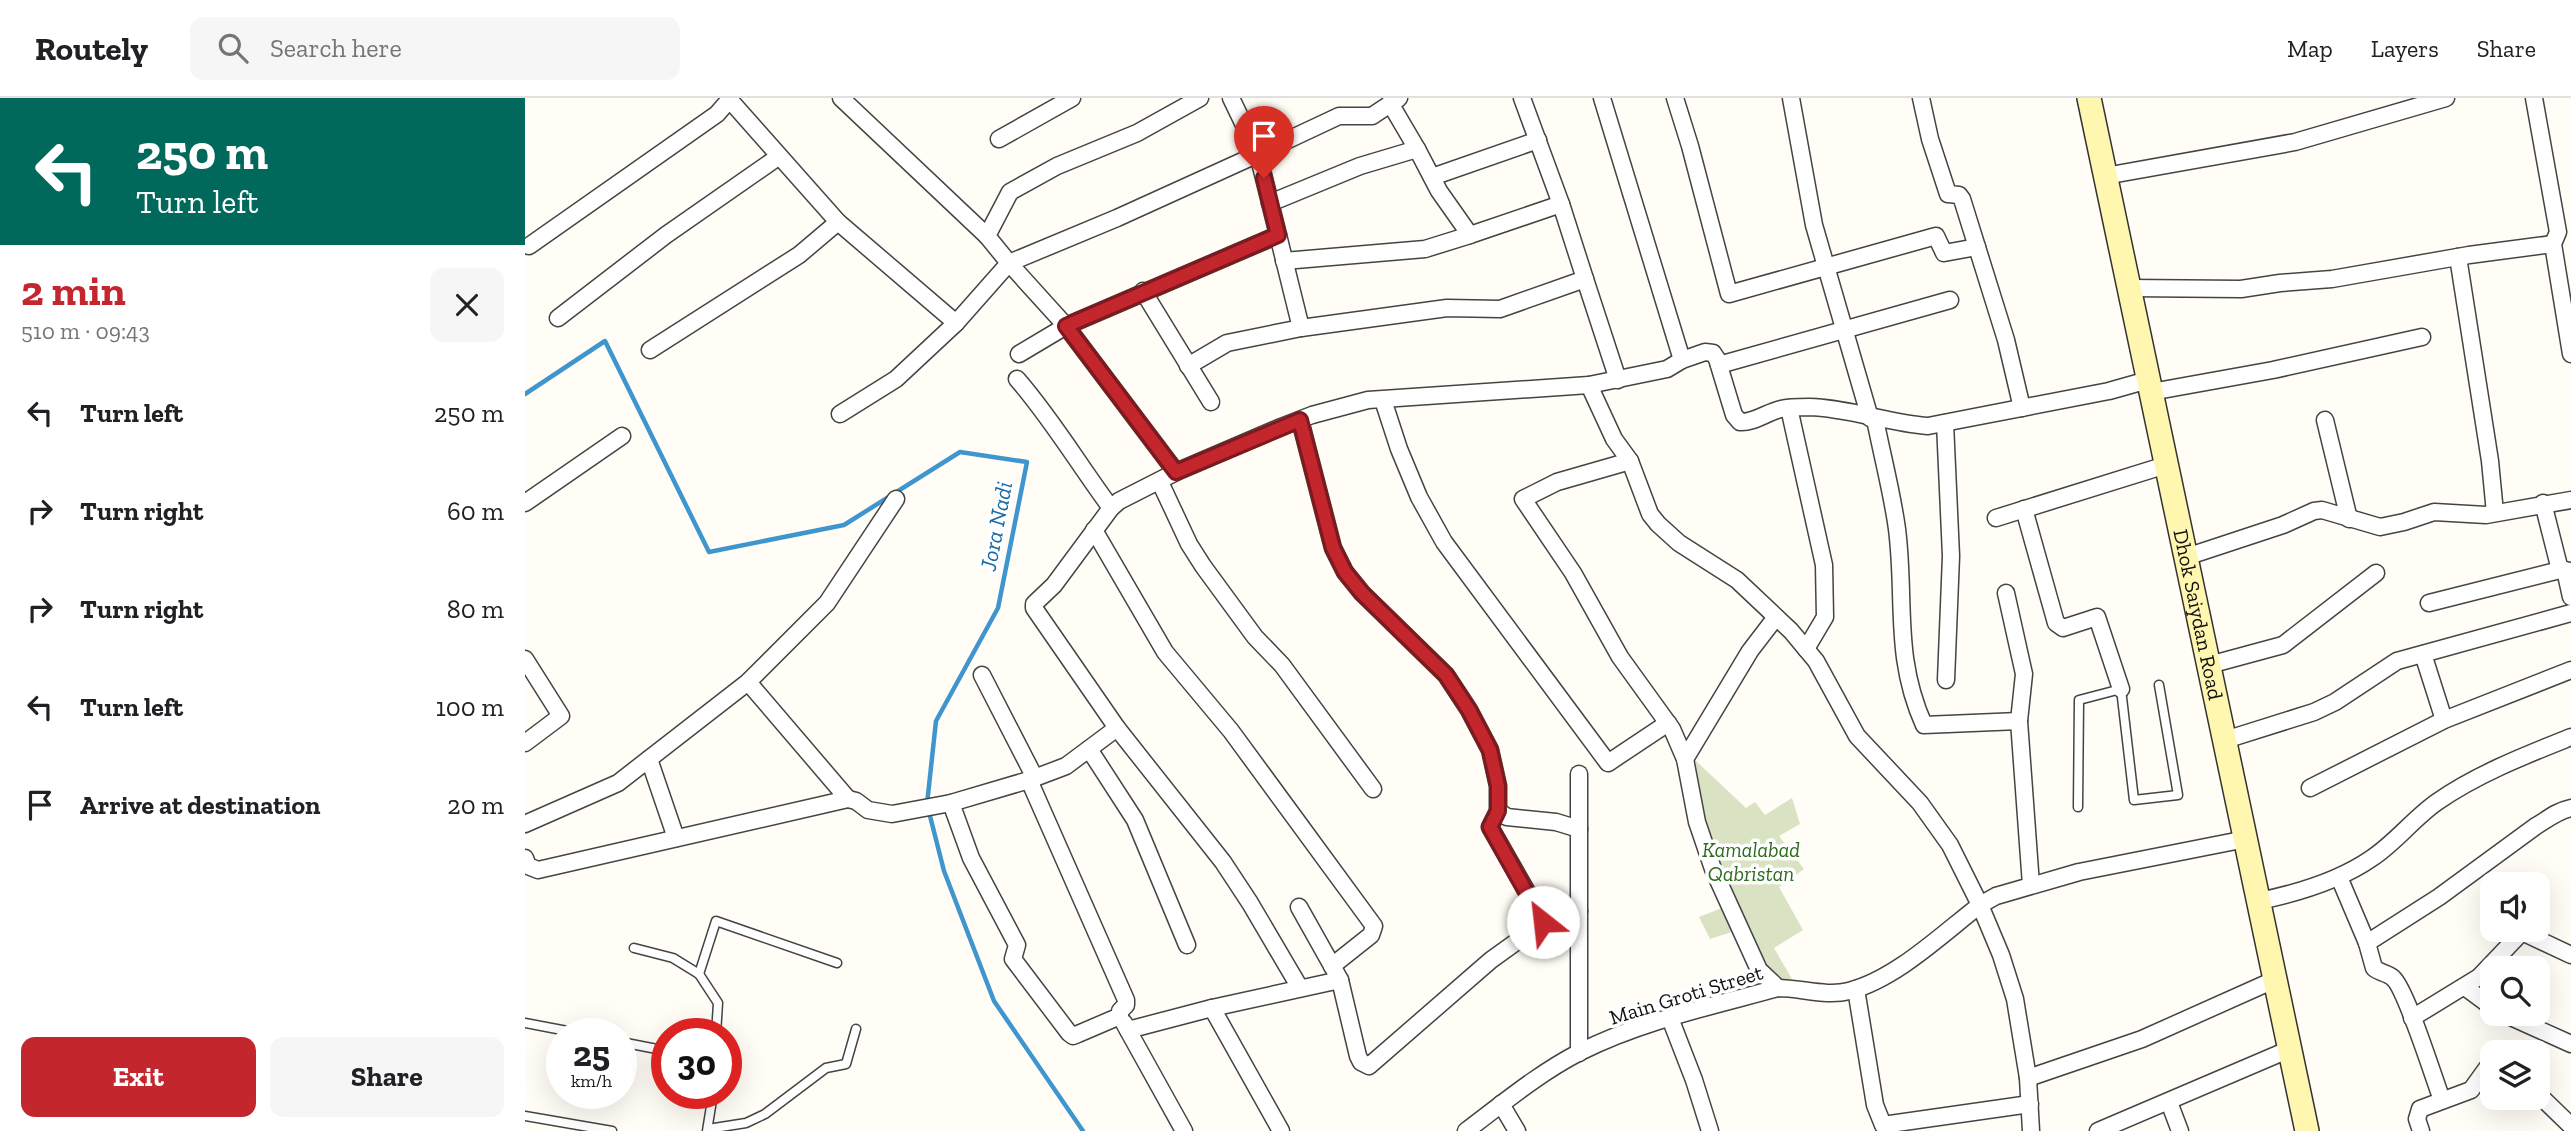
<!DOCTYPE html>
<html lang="en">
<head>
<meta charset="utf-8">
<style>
  body { margin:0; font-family:"Zilla Slab",serif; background:#f6f6f6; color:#202124; height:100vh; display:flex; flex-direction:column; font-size:26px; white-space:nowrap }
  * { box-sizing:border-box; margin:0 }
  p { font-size:23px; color:#757577 }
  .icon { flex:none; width:38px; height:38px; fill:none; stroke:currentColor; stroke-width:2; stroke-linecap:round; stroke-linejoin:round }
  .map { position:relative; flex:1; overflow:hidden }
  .drawer { display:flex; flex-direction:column; background:#fff; width:525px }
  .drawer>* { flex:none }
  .hud { background:#00695c; color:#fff; overflow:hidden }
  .buttons { position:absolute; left:1955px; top:774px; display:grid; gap:14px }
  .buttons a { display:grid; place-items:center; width:70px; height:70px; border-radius:14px; background:#fff; box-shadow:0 7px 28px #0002; font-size:35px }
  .speed { position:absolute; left:21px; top:920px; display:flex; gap:14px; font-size:35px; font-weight:700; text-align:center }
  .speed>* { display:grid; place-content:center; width:91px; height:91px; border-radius:50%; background:#fff; box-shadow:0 7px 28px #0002; line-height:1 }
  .speed small { font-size:18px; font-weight:400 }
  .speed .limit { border:10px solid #d22; background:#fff; color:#111 }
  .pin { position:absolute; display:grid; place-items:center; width:60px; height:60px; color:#fff; margin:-72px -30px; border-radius:50% 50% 50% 0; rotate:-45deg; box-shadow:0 0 7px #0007 }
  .pin .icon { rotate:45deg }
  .me { position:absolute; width:77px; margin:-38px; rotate:331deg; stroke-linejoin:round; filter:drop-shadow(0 0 5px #0008) }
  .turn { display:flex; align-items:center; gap:24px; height:147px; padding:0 21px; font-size:32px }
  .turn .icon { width:91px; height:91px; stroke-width:2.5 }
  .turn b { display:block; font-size:49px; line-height:60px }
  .round { display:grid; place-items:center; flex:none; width:74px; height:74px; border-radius:14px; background:#f6f6f6 }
  .head { display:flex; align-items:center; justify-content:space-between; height:119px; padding:0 21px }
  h1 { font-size:42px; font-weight:700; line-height:52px; color:#c4262e }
  .button { display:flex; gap:14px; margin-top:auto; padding:14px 21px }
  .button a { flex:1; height:80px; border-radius:14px; background:#c4262e; color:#fff; font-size:28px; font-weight:700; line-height:80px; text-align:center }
  .button a+a { background:#f6f6f6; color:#202124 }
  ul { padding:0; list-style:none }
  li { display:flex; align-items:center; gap:21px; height:98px; padding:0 21px }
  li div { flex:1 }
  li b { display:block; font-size:26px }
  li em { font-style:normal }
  header { display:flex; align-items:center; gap:42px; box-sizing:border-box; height:98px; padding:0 35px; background:#fff; border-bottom:2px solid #e0e0e0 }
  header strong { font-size:33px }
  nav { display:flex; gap:38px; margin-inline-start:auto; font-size:24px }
  .search { width:490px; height:63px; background:#f6f6f6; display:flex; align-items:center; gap:18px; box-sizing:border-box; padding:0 24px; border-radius:14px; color:#757577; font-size:26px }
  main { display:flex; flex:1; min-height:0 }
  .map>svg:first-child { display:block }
</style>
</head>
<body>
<header>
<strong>Routely</strong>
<div class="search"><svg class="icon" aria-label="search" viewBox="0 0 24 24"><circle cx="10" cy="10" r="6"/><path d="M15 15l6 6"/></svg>Search here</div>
<nav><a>Map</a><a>Layers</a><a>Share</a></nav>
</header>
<main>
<section class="drawer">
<div class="hud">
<div class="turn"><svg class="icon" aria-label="left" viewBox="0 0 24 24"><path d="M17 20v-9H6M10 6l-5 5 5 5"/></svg><div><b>250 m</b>Turn left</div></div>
</div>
<div class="head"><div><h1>2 min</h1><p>510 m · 09:43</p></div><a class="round"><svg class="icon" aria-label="close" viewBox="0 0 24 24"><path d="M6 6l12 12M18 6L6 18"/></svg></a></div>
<ul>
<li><svg class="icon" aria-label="left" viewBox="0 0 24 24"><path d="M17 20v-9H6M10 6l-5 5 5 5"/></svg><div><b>Turn left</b></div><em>250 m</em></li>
<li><svg class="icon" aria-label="right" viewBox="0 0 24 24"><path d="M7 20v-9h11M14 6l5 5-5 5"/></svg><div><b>Turn right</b></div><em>60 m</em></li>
<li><svg class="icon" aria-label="right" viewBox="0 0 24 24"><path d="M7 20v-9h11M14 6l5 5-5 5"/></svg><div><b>Turn right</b></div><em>80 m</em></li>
<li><svg class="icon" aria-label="left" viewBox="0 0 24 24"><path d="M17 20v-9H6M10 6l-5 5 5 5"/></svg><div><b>Turn left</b></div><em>100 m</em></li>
<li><svg class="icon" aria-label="arrive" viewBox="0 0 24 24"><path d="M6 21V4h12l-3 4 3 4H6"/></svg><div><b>Arrive at destination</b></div><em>20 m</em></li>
</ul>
<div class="button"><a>Exit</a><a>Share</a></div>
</section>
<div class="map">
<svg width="2046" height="1033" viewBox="0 0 2046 1033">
  <rect width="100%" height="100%" fill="#fffdf5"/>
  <polygon fill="#d9e3c4" points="1170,662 1221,710 1230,704 1240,717 1267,700 1275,726 1254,738 1279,771 1254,789 1278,832 1249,850 1267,881 1247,884 1213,832 1185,841 1174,819 1202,808 1164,672"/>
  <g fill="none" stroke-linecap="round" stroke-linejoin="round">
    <g stroke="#3f96cf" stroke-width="4.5">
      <polyline points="0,296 80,243 184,454 319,427 435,354 502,364 473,510 411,623 402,706"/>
      <polyline points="404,714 419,773 469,903 558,1033"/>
    </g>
    <g stroke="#444" stroke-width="11">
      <g id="service">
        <polyline points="1553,709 1554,602 1596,591 1609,702 1653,697 1634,587"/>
        <polyline points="109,850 148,860 174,876 193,905 191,936"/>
        <polyline points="174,876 191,823 312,865"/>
        <polyline points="0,925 58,936"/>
        <polyline points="96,944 142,953"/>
        <polyline points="0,1018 87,1033"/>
        <polyline points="183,1031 221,1025 240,1016 301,970 321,966 331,931"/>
        <polyline points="182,1033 188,996"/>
      </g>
    </g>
    <g stroke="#444" stroke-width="19">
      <g id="minor">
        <polyline points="203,0 313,124 431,225"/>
        <polyline points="316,0 462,138"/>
        <polyline points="706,0 733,56 814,18 847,18 874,0"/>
        <polyline points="997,0 1036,106"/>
        <polyline points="1077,0 1157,262"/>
        <polyline points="1150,0 1165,48 1204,196 1411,138 1419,155 1452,149"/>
        <polyline points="1266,0 1289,127 1345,320"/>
        <polyline points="1396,0 1405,41 1423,96 1434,97 1437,101 1481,242 1497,310"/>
        <polyline points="2009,0 2033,134 2028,146 2046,256"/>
        <polyline points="474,41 547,0"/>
        <polyline points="892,51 914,93 945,137 1036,106 1060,181"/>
        <polyline points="1580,78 1770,44 1921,0"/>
        <polyline points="907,79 1013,42"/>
        <polyline points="745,105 835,68 892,51 865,5"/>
        <polyline points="4,148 192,16 205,1"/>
        <polyline points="1933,159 1965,363 1970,415"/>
        <polyline points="759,163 900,151 945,137"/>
        <polyline points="1603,190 1716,191 1755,185 1807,181 1944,157 2028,146"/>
        <polyline points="618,193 686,304"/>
        <polyline points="33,220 141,137 253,59"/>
        <polyline points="125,252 274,157 313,124"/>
        <polyline points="494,256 541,228 753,137"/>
        <polyline points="1194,267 1425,202"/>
        <polyline points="663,268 702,245 776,230"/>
        <path d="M492 281C527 321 554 367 586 410"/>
        <polyline points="1064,287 1089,341 1105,363 1125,416 1133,426 1154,445 1212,482 1266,533 1291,563 1332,638 1395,705 1425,747 1455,807 1476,857 1490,901 1503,980 1506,1033"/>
        <polyline points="1626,294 1748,272 1897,239"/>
        <polyline points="858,302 874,351 894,399 919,444 1083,665 1143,625"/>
        <polyline points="1264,310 1299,467 1300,519 1281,551"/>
        <polyline points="315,316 371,281 431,225 484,165 462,138 485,94 532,68 612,35 675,0"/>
        <path d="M1350 321C1357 357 1367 394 1372 431 1381 502 1368 558 1399 627L1494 623"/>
        <polyline points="775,322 808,450 820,474 837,495 921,577 944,612 965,652 973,688 973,713 965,729 1019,824"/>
        <polyline points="1800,322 1824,421"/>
        <polyline points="1420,325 1426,458 1421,582"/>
        <polyline points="1105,363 1032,384 998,401 1048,475 1095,559 1147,631 1160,661 1172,724 1188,771 1234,872 1253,890"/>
        <polyline points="651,374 541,228 484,165 592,120 733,56 776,230 922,210 975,211 1060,181 1093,282"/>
        <polyline points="635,384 664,446 678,468 730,539 757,567 848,691"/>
        <polyline points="0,405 97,338"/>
        <polyline points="2018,405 2035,472"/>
        <polyline points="1499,411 1531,525 1538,530 1572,519 1596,591"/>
        <polyline points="1471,420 1641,367"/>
        <polyline points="569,432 640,554 706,633 849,828 846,837 807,868"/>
        <polyline points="1661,459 1758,427 1789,413 1797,412 1855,429 1879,424 1909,414 1961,417 2046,402"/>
        <polyline points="2040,472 2046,499"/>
        <polyline points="1481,495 1499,576 1494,623 1506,787"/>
        <polyline points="1904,505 2035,472 2046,473"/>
        <polyline points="1898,556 1919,622"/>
        <polyline points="0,561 36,618 0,645"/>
        <polyline points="1684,567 1758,547 1851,475"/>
        <polyline points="457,577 510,680"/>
        <polyline points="223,584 323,701"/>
        <polyline points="1700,642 1789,614 1810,604 1872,563 2046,515"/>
        <polyline points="564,651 610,722 662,847"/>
        <polyline points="124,661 151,740"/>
        <polyline points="1160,661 1225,553 1251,519"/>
        <polyline points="1785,690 1919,622 2046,572"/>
        <polyline points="426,705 446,760 492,847 488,861 544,935 548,938 553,936 595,918 595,913 601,907 601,902 504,682"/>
        <polyline points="973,713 982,719 1031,724 1054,731"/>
        <polyline points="0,726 93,685 223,584 302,505 371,401"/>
        <polyline points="0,760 3,768 13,772 323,701 331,703 343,712 367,716 426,705 504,682 541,668 592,630"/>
        <path d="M1814 779 1842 845 1849 870C1855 875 1863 875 1868 880 1881 891 1909 981 1917 1002"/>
        <path d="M1734 803C1773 795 1814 783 1847 760 1871 744 1889 720 1912 704 1952 676 2001 657 2046 639"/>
        <polyline points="774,809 815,882 833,958 836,964 844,968 966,862 1019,824 1054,813"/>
        <path d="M1842 845 1914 799 2011 728C2023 721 2032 713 2046 710"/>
        <polyline points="1940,889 1967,909"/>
        <path d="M775 890 725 805 698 764 592 630 509 510V506L529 487 586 410 594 403 651 374 756 329 787 317 843 302 1064 287 1142 271 1157 262 1180 254 1188 255 1192 261 1209 317 1215 324C1229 325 1242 314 1256 311 1264 309 1275 309 1284 309 1324 310 1363 325 1403 328L1584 293 1623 282"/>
        <polyline points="1331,891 1350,1007 1358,1027 1505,1006"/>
        <polyline points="687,910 756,1033"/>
        <polyline points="1977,915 2046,946"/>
        <polyline points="1145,920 1169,982 1185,1033"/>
        <polyline points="1887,920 1954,879 1997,834 2046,857"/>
        <polyline points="599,925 659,1033"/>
        <polyline points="603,932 687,910 815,882"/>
        <polyline points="1054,955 1054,676"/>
        <polyline points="1503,980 1617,941 1749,882"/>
        <polyline points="2012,995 2046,1028"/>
        <polyline points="1644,1004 1655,1033"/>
        <polyline points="976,1006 992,1033"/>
        <path d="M941 1033C977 1006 1014 975 1055 954 1117 923 1187 908 1253 890 1276 890 1302 899 1324 893 1371 881 1417 836 1455 807L1471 798 1554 774 1721 741"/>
        <polyline points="1573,1033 1765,951"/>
        <polyline points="1896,1033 1892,1021 1895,1011 1946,992 1967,963"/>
      </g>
    </g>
    <g stroke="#333" stroke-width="26">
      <g id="secondary">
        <path id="s1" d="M1564 0 1782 1033"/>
      </g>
    </g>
    <use href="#service" stroke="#fff" stroke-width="8"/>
    <use href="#minor" stroke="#fff" stroke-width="16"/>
    <use href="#secondary" stroke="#fff6b0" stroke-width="23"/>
  </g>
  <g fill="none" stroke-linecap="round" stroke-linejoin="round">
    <g stroke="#7f191e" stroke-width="18">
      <polyline id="route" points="739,80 753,137 541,228 651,374 775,322 808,450 820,474 837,495 921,577 944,612 965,652 973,688 973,713 965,729 1018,824"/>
    </g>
    <use href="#route" stroke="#c4262e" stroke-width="12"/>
  </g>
  <g text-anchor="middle" stroke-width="7" stroke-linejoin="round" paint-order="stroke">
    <g font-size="21" fill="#111" stroke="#fff">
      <text dy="7" stroke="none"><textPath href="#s1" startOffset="528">Dhok Saiydan Road</textPath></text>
      <text transform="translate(1161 897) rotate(-17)" y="7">Main Groti Street</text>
    </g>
    <g font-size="21" font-style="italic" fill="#2f6b1f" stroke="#fff">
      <text x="1226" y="759">Kamalabad<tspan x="1226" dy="24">Qabristan</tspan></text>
    </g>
    <g font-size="23" font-style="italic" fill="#1768a6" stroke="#fff">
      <text transform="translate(471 428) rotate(-79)" y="8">Jora Nadi</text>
    </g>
  </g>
</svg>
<div class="buttons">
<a><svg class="icon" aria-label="sound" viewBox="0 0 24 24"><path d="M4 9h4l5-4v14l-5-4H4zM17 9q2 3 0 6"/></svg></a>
<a><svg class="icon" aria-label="search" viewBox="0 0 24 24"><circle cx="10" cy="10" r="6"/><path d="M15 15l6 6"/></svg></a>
<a><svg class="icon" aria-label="layers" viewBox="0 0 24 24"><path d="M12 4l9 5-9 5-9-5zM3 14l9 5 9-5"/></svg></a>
</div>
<div class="speed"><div>25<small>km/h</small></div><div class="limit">30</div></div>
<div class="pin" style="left:739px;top:80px;background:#d93025"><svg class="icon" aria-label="arrive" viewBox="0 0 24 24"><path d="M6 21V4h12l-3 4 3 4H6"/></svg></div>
<svg class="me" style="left:1018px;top:824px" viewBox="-20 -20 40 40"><circle r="19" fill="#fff"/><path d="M0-13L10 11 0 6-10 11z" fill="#c4262e"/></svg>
</div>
</main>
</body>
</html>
